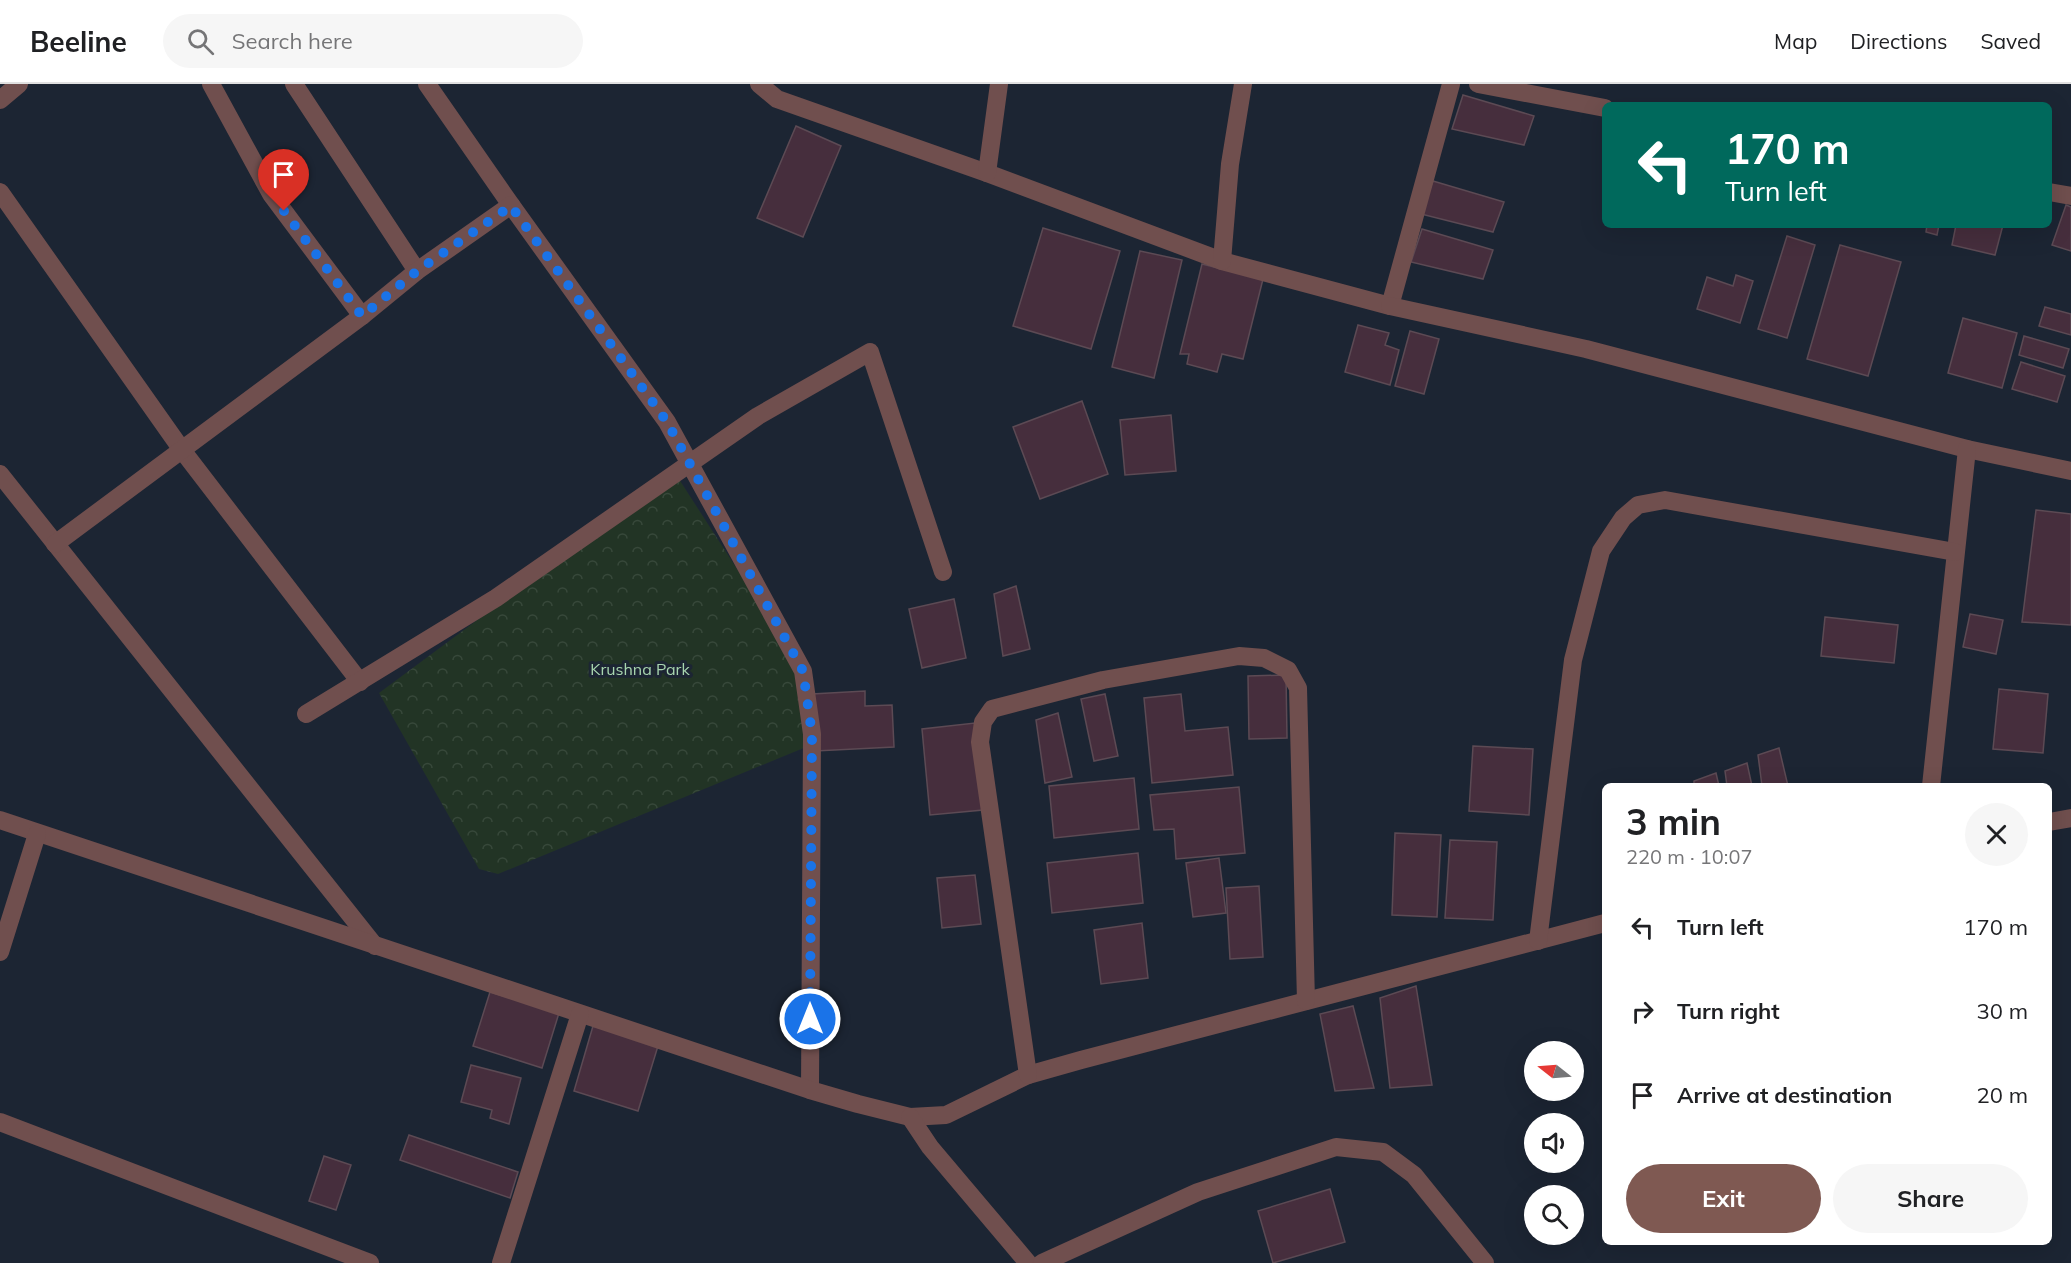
<!DOCTYPE html>
<html lang="en">
<head>
<meta charset="utf-8">
<style>
	:root { --surface:#fff; --page:#f6f6f6; --text:#202124; --muted:#757577; --line:#e0e0e0; --accent:#7f5952 }
	body { margin:0; font-family:Mulish,sans-serif; background:var(--page); color:var(--text); height:100vh; display:flex; flex-direction:column; font-size:22px; white-space:nowrap }
	* { box-sizing:border-box; margin:0 }
	p { font-size:20px; color:var(--muted) }
	.icon { flex:none; width:33px; height:33px; fill:none; stroke:currentColor; stroke-width:2; stroke-linecap:round; stroke-linejoin:round }
	.map { position:relative; flex:1; overflow:hidden }
	.sheet { position:absolute; left:1602px; top:699px; width:450px; height:462px; display:flex; flex-direction:column; background:var(--surface); border-radius:9px; box-shadow:0 6px 24px #0002 }
	.sheet>* { flex:none }
	.top-card { position:absolute; left:1602px; top:18px; width:450px; height:126px; border-radius:9px; box-shadow:0 6px 24px #0002; background:#00695c; color:#fff; overflow:hidden }
	.needle { width:39px; rotate:287deg }
	.fabs { position:absolute; left:1524px; top:957px; display:grid; gap:12px }
	.fabs a { display:grid; place-items:center; width:60px; height:60px; border-radius:50%; background:var(--surface); box-shadow:0 6px 24px #0002; font-size:30px }
	.pin { position:absolute; display:grid; place-items:center; width:51px; height:51px; color:#fff; margin:-62px -26px; border-radius:50% 50% 50% 0; rotate:-45deg; box-shadow:0 0 6px #0007 }
	.pin .icon { rotate:45deg }
	.me { position:absolute; width:66px; margin:-33px; rotate:0deg; stroke-linejoin:round; filter:drop-shadow(0 0 4px #0008) }
	.turn { display:flex; align-items:center; gap:21px; height:126px; padding:0 24px; font-size:27px }
	.turn .icon { width:78px; height:78px; stroke-width:2.5 }
	.turn b { display:block; font-size:42px; line-height:51px }
	.round { display:grid; place-items:center; flex:none; width:63px; height:63px; border-radius:32px; background:var(--page) }
	.summary { display:flex; align-items:center; justify-content:space-between; height:102px; padding:0 24px }
	h1 { font-size:36px; font-weight:700; line-height:45px }
	.button { display:flex; gap:12px; margin-top:auto; padding:12px 24px }
	.button a { flex:1; height:69px; border-radius:36px; background:var(--accent); color:#fff; font-size:24px; font-weight:700; line-height:69px; text-align:center }
	.button a+a { background:var(--page); color:var(--text) }
	ul { padding:0; list-style:none }
	li { display:flex; align-items:center; gap:18px; height:84px; padding:0 24px }
	li div { flex:1 }
	li b { display:block; font-size:22px }
	li em { font-style:normal }
	header { display:flex; align-items:center; gap:36px; box-sizing:border-box; height:84px; padding:0 30px; background:var(--surface); border-bottom:2px solid var(--line) }
	header strong { font-size:28px }
	nav { display:flex; gap:33px; margin-inline-start:auto; font-size:21px }
	.search { width:420px; height:54px; background:var(--page); display:flex; align-items:center; gap:15px; box-sizing:border-box; padding:0 21px; border-radius:33px; color:var(--muted); font-size:22px }
	.map>svg:first-child { display:block }
	.park { fill:url(#park-crowns) }
	.building { fill:#462e3d; stroke:#5c4a54; stroke-width:1.5 }
	.lines { fill:none; stroke-linecap:round; stroke-linejoin:round }
	.minor { stroke:#704f4e; stroke-width:18 }
	.route { stroke:#1a73e8; stroke-width:10; stroke-dasharray:0 18 }
	.labels { text-anchor:middle; stroke-width:6; stroke-linejoin:round; paint-order:stroke }
	.park-label { font-size:16px; fill:#a8d5af; stroke:#1c2533 }
</style>
</head>
<body>
<header>
<strong>Beeline</strong>
<div class="search"><svg class="icon" aria-label="search" viewBox="0 0 24 24"><circle cx="10" cy="10" r="6"/><path d="M15 15l6 6"/></svg>Search here</div>
<nav><a>Map</a><a>Directions</a><a>Saved</a></nav>
</header>
<div class="map">
<svg width="2071" height="1179" viewBox="0 0 2071 1179">
	<defs>
		<pattern id="park-crowns" width="20" height="18" patternUnits="userSpaceOnUse" patternTransform="scale(1.5)"><rect width="20" height="18" fill="#223425"/><path d="M2 6a3 3 0 1 1 6 0M12 15a3 3 0 1 1 6 0" fill="none" stroke="#37483a"/></pattern>
	</defs>
	<rect width="100%" height="100%" fill="#1c2533"/>
	<polygon class="park" points="675,389 803,587 811,661 498,790 479,785 379,609"/>
	<g class="building">
		<polygon points="1463,11 1534,32 1524,61 1452,45"/>
		<polygon points="796,42 841,62 803,153 757,134"/>
		<polygon points="1433,97 1504,118 1493,148 1421,130"/>
		<polygon points="2066,121 2071,123 2071,167 2052,161"/>
		<polygon points="1927,141 1939,141 1937,151 1926,148"/>
		<polygon points="1956,141 2003,141 1995,171 1952,161"/>
		<polygon points="1043,144 1120,167 1091,265 1013,242"/>
		<polygon points="1422,145 1493,166 1483,195 1411,178"/>
		<polygon points="1787,152 1815,161 1787,254 1758,245"/>
		<polygon points="1840,161 1901,178 1868,292 1807,275"/>
		<polygon points="1140,167 1182,176 1154,294 1112,283"/>
		<polygon points="1202,180 1263,195 1243,275 1222,270 1217,288 1187,280 1189,270 1180,270"/>
		<polygon points="1736,191 1753,197 1740,239 1697,225 1707,193 1733,202"/>
		<polygon points="2045,223 2071,230 2071,251 2039,242"/>
		<polygon points="1963,234 2017,249 2002,304 1948,289"/>
		<polygon points="1358,241 1389,249 1385,261 1399,266 1390,301 1345,288"/>
		<polygon points="1410,247 1439,255 1424,310 1395,302"/>
		<polygon points="2024,252 2069,265 2063,284 2019,271"/>
		<polygon points="2021,278 2065,292 2057,318 2012,305"/>
		<polygon points="1082,317 1108,390 1040,415 1013,343"/>
		<polygon points="1171,331 1176,387 1125,391 1120,336"/>
		<polygon points="2036,426 2071,430 2071,541 2022,538"/>
		<polygon points="1016,502 1030,565 1003,572 994,510"/>
		<polygon points="954,515 966,574 922,584 909,525"/>
		<polygon points="1970,530 2003,536 1996,570 1963,563"/>
		<polygon points="1825,533 1898,541 1894,579 1821,572"/>
		<polygon points="1286,591 1287,654 1249,655 1248,592"/>
		<polygon points="1999,605 2048,610 2043,669 1993,665"/>
		<polygon points="865,607 865,622 892,621 894,663 815,667 812,610"/>
		<polygon points="1105,610 1118,672 1094,677 1081,615"/>
		<polygon points="1181,610 1185,647 1228,643 1233,691 1152,699 1144,614"/>
		<polygon points="1058,629 1072,693 1045,699 1036,636"/>
		<polygon points="975,639 983,726 930,731 922,645"/>
		<polygon points="1473,662 1533,665 1529,731 1469,727"/>
		<polygon points="1779,664 1788,702 1762,702 1758,671"/>
		<polygon points="1747,679 1752,702 1727,702 1725,687"/>
		<polygon points="1716,689 1719,702 1694,702 1694,697"/>
		<polygon points="1134,694 1139,745 1054,754 1049,702"/>
		<polygon points="1239,703 1245,769 1176,775 1174,745 1154,746 1150,711"/>
		<polygon points="1395,749 1441,751 1437,833 1392,831"/>
		<polygon points="1450,756 1497,758 1493,836 1445,834"/>
		<polygon points="1138,769 1143,819 1052,829 1047,779"/>
		<polygon points="1219,774 1226,829 1193,833 1186,779"/>
		<polygon points="975,791 981,840 942,844 937,794"/>
		<polygon points="1259,802 1263,873 1230,875 1226,804"/>
		<polygon points="1142,839 1148,894 1101,900 1094,846"/>
		<polygon points="1416,902 1432,1001 1390,1004 1380,914"/>
		<polygon points="490,908 559,929 542,984 473,962"/>
		<polygon points="1353,922 1374,1004 1335,1007 1320,930"/>
		<polygon points="593,942 658,962 638,1027 574,1007"/>
		<polygon points="471,981 521,994 509,1040 490,1034 492,1026 461,1018"/>
		<polygon points="409,1051 518,1088 510,1114 400,1076"/>
		<polygon points="324,1072 351,1081 336,1126 309,1117"/>
		<polygon points="1330,1105 1345,1158 1273,1179 1258,1127"/>
	</g>
	<g class="lines">
		<g class="minor">
			<polyline points="211,0 271,110 362,232"/>
			<polyline points="294,0 417,187"/>
			<polyline points="427,0 511,121 667,338 803,587 812,650 810,1006"/>
			<polyline points="759,0 777,15 987,89 1222,177 1390,222 1451,0"/>
			<polyline points="1478,0 1605,24"/>
			<polyline points="0,16 19,0"/>
			<polyline points="987,89 999,0"/>
			<polyline points="0,108 182,366 360,598"/>
			<polyline points="2049,108 2071,112"/>
			<polyline points="1222,177 1230,80 1243,0"/>
			<polyline points="1390,222 1586,265 1967,365 2071,387"/>
			<polyline points="0,390 375,862"/>
			<polyline points="55,460 362,232 417,187 511,121"/>
			<polyline points="306,630 496,514 758,332 870,268 943,488"/>
			<polyline points="1931,702 1967,365"/>
			<polyline points="0,736 810,1006 858,1020 910,1033 946,1031 1028,991 1081,976 1605,839"/>
			<polyline points="2049,738 2071,734"/>
			<polyline points="1538,857 1573,576 1601,467 1623,434 1638,421 1665,416 1955,468"/>
			<polyline points="0,868 37,750"/>
			<polyline points="1028,991 980,658 983,638 992,625 1103,596 1239,572 1264,574 1288,586 1298,604 1306,917"/>
			<polyline points="910,1033 930,1063 1028,1179"/>
			<polyline points="0,1038 370,1179"/>
			<polyline points="501,1179 580,930"/>
			<polyline points="1042,1179 1198,1108 1336,1063 1383,1068 1414,1091 1485,1179"/>
		</g>
	</g>
	<g class="lines">
		<polyline class="route" points="284,127 362,232 417,187 511,122 667,338 803,587 812,650 810,935"/>
	</g>
	<g class="labels">
		<g class="park-label">
			<text x="640" y="591">Krushna Park</text>
		</g>
	</g>
</svg>
<div class="fabs">
<a><svg class="needle" viewBox="-14 -14 28 28"><path d="M0-13l5 13h-10z" fill="#e53935"/><path d="M0 13l5-13h-10z" fill="#757577"/></svg></a>
<a><svg class="icon" aria-label="sound" viewBox="0 0 24 24"><path d="M4 9h4l5-4v14l-5-4H4zM17 9q2 3 0 6"/></svg></a>
<a><svg class="icon" aria-label="search" viewBox="0 0 24 24"><circle cx="10" cy="10" r="6"/><path d="M15 15l6 6"/></svg></a>
</div>
<div class="pin" style="left:284px;top:127px;background:#d93025"><svg class="icon" aria-label="arrive" viewBox="0 0 24 24"><path d="M6 21V4h12l-3 4 3 4H6"/></svg></div>
<svg class="me" style="left:810px;top:935px" viewBox="-20 -20 40 40"><circle r="17" fill="#1a73e8" stroke="#fff" stroke-width="3"/><path d="M0-11L8 9 0 5-8 9z" fill="#fff"/></svg>
<div class="top-card">
<div class="turn"><svg class="icon" aria-label="left" viewBox="0 0 24 24"><path d="M17 20v-9H6M10 6l-5 5 5 5"/></svg><div><b>170 m</b>Turn left</div></div>
</div>
<section class="sheet">
<div class="summary"><div><h1>3 min</h1><p>220 m · 10:07</p></div><a class="round"><svg class="icon" aria-label="close" viewBox="0 0 24 24"><path d="M6 6l12 12M18 6L6 18"/></svg></a></div>
<ul>
<li><svg class="icon" aria-label="left" viewBox="0 0 24 24"><path d="M17 20v-9H6M10 6l-5 5 5 5"/></svg><div><b>Turn left</b></div><em>170 m</em></li>
<li><svg class="icon" aria-label="right" viewBox="0 0 24 24"><path d="M7 20v-9h11M14 6l5 5-5 5"/></svg><div><b>Turn right</b></div><em>30 m</em></li>
<li><svg class="icon" aria-label="arrive" viewBox="0 0 24 24"><path d="M6 21V4h12l-3 4 3 4H6"/></svg><div><b>Arrive at destination</b></div><em>20 m</em></li>
</ul>
<div class="button"><a>Exit</a><a>Share</a></div>
</section>
</div>
</body>
</html>
